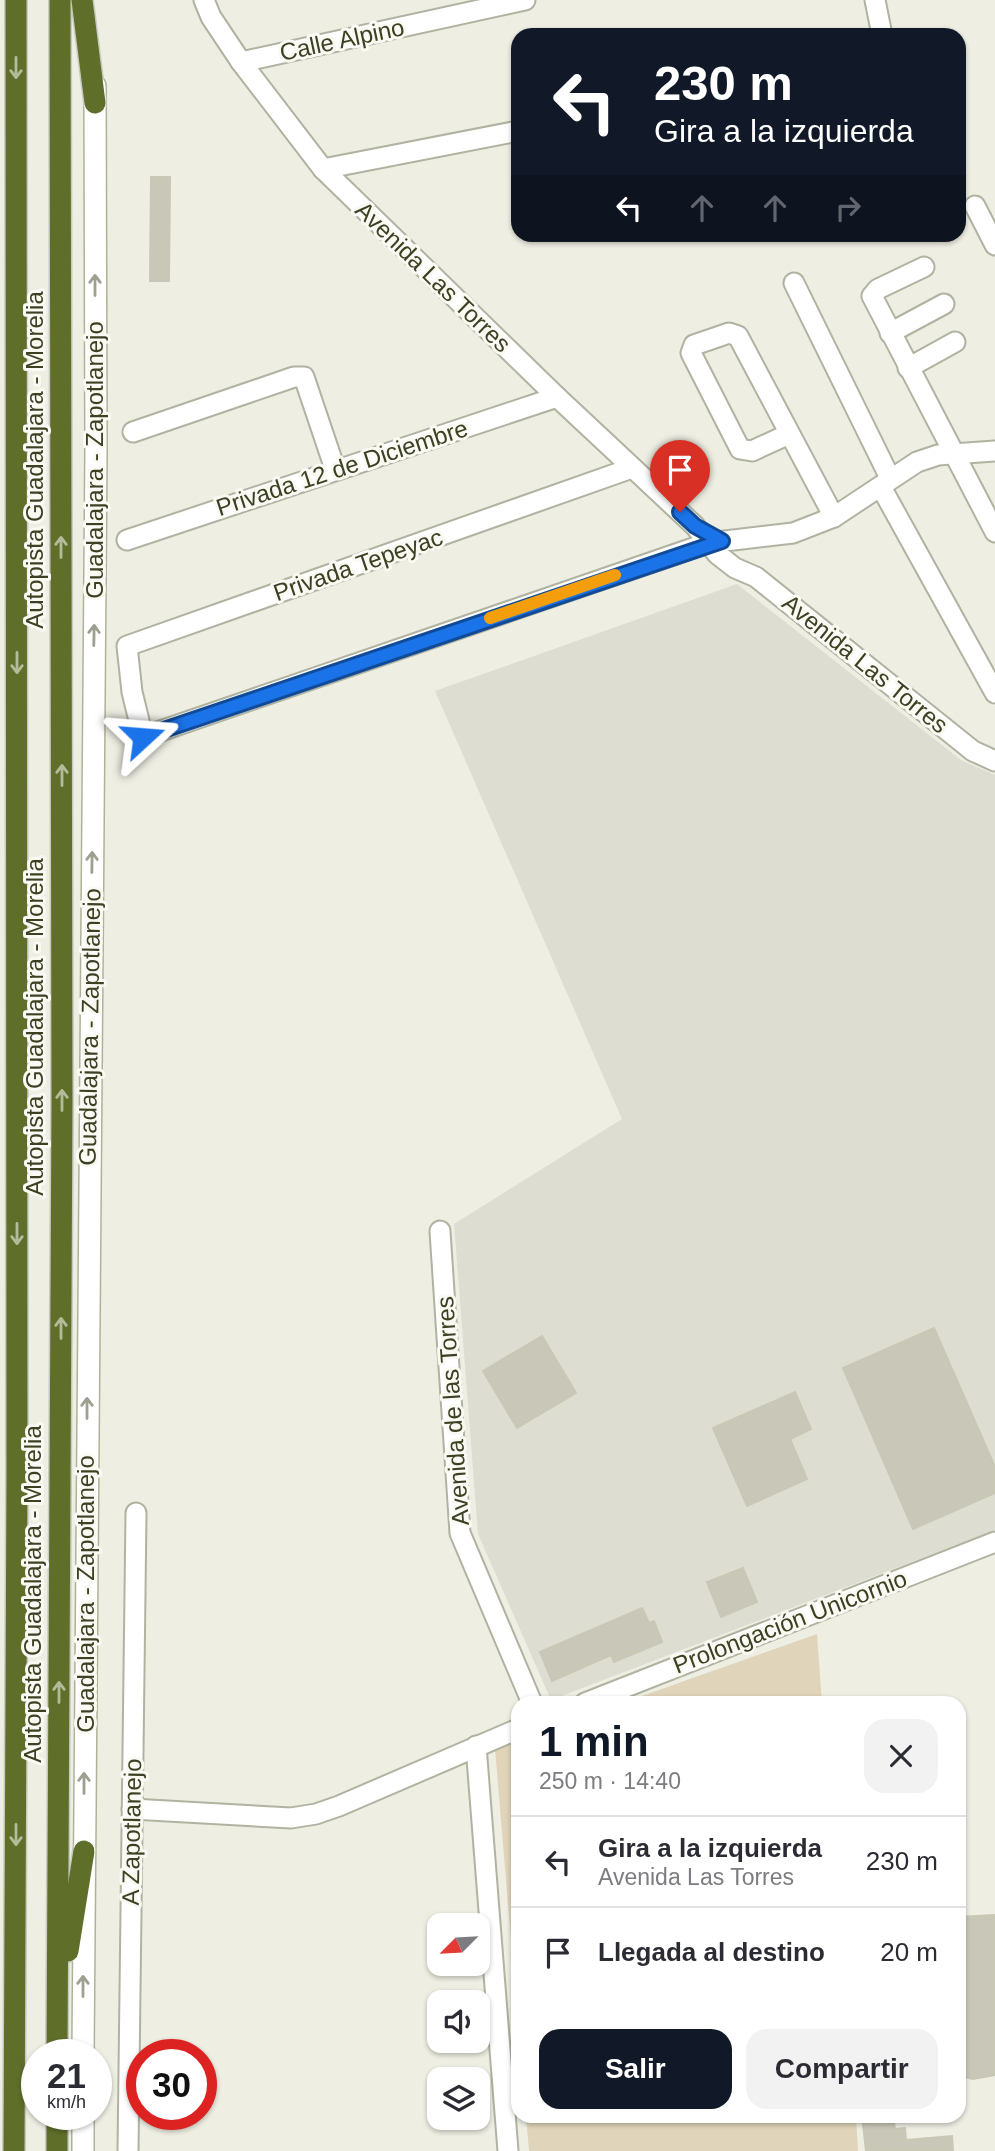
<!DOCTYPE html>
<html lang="es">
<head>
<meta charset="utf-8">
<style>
	:root { --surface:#fff; --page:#f2f2f3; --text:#2b2b33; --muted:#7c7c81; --line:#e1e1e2; --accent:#111827 }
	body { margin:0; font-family:Helvetica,sans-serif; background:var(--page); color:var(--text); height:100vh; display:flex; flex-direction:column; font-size:26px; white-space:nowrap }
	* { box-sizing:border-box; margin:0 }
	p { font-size:23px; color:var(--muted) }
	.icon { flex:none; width:38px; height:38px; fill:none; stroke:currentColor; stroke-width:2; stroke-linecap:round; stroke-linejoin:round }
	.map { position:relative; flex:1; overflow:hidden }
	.panel { position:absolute; left:511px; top:1696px; width:455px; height:427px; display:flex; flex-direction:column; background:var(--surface); border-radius:21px; box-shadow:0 2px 5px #0004 }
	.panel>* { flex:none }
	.guide { position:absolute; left:511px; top:28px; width:455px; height:214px; border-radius:21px; box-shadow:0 2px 5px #0004; background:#111827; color:#fff; overflow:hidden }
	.needle { width:46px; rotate:246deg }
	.controls { position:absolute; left:427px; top:1913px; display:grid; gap:14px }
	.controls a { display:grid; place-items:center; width:63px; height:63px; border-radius:14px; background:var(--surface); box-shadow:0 2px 5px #0004; font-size:35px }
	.speed { position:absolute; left:21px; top:2039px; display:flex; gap:14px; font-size:35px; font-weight:700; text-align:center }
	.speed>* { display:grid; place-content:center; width:91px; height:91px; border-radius:50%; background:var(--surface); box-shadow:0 2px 5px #0004; line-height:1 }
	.speed small { font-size:18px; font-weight:400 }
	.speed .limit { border:10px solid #d22; background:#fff; color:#111 }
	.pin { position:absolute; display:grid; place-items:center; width:60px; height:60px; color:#fff; margin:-72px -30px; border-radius:50% 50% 50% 0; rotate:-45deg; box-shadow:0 0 7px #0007 }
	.pin .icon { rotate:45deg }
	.me { position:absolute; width:77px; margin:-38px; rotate:71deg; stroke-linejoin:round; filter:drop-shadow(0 0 5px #0008) }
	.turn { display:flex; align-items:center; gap:24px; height:147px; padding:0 28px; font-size:32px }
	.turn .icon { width:91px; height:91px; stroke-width:2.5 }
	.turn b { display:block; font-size:49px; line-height:60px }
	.lanes { display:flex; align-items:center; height:66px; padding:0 28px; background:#0003; justify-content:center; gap:35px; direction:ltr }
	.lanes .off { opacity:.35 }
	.round { display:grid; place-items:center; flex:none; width:74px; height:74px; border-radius:21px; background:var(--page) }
	.headline { display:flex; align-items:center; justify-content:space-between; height:119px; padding:0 28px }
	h1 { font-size:42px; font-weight:800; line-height:52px; color:var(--accent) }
	.cta { display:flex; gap:14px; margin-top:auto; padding:14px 28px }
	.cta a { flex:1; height:80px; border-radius:21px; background:var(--accent); color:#fff; font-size:28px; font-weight:800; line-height:80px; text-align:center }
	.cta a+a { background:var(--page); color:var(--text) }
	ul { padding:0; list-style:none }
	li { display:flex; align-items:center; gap:21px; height:91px; padding:0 28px; border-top:2px solid var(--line) }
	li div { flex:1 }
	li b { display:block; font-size:26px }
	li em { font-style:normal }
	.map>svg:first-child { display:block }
	.built { fill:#deddd1 }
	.green { fill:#e0d5ba }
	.building { fill:#c9c8b8; stroke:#c8c8b5; stroke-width:2 }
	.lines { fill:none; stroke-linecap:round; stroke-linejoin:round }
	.street-casing { stroke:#b1b3a1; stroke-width:23 }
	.secondary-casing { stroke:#b0b297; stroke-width:24 }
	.highway-casing { stroke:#c8cac1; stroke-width:24 }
	.street { stroke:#fff; stroke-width:19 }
	.secondary { stroke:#fff; stroke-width:21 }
	.highway { stroke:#5f6f2a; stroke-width:21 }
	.oneway { stroke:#b4bb99 }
	.oneway2 { stroke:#9da090 }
	.route-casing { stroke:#114b97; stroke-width:18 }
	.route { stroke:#1a73e8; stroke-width:12 }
	.slow { stroke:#f59e0b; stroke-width:12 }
	.labels { text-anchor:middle; stroke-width:6; stroke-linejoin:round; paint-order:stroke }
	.street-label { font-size:24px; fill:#3b4121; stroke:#faf9f4 }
</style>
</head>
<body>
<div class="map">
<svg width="995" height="2151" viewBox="0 0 995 2151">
	<rect width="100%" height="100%" fill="#eeeee3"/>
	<polygon class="built" points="737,584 961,760 995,775 995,1530 551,1700 478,1534 454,1224 622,1119 435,691"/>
	<g class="green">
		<polygon points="817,1634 822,1703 622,1703"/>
		<polygon points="518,1739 518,2025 495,1748"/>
		<polygon points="526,2116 856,2116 858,2151 529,2151"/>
	</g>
	<g class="building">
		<polygon points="151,177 170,177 169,281 150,281"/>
		<polygon points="934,1328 995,1467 995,1493 913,1529 843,1368"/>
		<polygon points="542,1336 576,1393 517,1428 483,1371"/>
		<polygon points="795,1392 811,1429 790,1439 807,1479 747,1506 713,1428"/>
		<polygon points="743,1568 757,1602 721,1617 707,1582"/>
		<polygon points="642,1608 649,1623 654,1621 662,1642 614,1662 611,1655 552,1681 540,1652"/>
		<polygon points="995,1915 995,2075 973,2079 959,2076 959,1917"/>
		<polygon points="862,2116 893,2116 895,2129 905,2128 906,2140 952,2136 953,2151 866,2151"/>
	</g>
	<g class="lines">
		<defs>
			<g id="street">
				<polyline points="204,0 211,17 241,62 323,169 557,397 695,526 717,554 735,568 756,577 973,751 995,761"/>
				<polyline points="875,0 882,35"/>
				<polyline points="241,62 525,0"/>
				<polyline points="323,169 518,131"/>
				<polyline points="975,206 995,245"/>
				<polyline points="924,267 878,289 872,296 995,532"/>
				<polyline points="794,283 890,478"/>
				<polyline points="890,333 944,304"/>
				<polyline points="908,368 955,342"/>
				<polyline points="133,432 294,377 304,377 335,469"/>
				<polyline points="789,434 752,451 740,449 691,353 694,345 729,333 738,336 834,517"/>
				<polyline points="632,468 127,646 132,692 143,737 708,543 793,533 834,517 917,462 938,455 995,451"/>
				<polyline points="881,487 995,693"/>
				<polyline points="127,540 557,397"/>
				<polyline points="440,1231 460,1533 532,1703"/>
				<polyline points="585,1703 995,1542"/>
				<polyline points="476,1746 508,2151"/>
				<polyline points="132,1809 291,1818 316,1814 339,1806 518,1729"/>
				<polyline points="128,2151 136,1513"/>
			</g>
			<g id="secondary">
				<polyline points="83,2054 96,450 95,86"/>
				<polyline points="83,2151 83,2114"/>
			</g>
			<g id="highway">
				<polyline points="82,0 95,103"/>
				<polyline points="68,1951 84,1851"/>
				<polyline points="57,2054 62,1103 60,0"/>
				<polyline points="14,2151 17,1473 16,0"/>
				<polyline points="57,2151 57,2114"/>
			</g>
		</defs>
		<use href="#street" class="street-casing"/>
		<use href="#secondary" class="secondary-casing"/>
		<use href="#highway" class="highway-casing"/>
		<use href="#street" class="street"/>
		<use href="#secondary" class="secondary"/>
		<use href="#highway" class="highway"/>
	</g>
	<defs><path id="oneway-shaft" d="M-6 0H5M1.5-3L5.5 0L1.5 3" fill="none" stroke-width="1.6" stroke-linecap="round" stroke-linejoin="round" transform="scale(1.75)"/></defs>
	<g class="oneway">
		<use href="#oneway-shaft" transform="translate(16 68) rotate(90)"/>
		<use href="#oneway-shaft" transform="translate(61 547) rotate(-90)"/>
		<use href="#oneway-shaft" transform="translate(17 663) rotate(90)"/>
		<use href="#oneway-shaft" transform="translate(62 775) rotate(-90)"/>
		<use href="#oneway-shaft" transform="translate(62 1100) rotate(-90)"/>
		<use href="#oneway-shaft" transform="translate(17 1234) rotate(90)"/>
		<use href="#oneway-shaft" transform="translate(61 1328) rotate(-90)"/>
		<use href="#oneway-shaft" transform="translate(59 1692) rotate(-90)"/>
		<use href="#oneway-shaft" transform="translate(16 1835) rotate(90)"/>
	</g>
	<g class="oneway2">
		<use href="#oneway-shaft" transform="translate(95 285) rotate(-90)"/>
		<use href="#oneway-shaft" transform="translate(94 635) rotate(-89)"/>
		<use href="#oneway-shaft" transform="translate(92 862) rotate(-89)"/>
		<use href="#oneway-shaft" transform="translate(87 1408) rotate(-90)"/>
		<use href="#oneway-shaft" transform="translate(84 1783) rotate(-90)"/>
		<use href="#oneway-shaft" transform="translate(83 1986) rotate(-90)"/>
	</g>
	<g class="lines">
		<defs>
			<polyline id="route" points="143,737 722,541 695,526 680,512"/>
		</defs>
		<use href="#route" class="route-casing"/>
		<use href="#route" class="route"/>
		<polyline class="slow" points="490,618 615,575"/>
	</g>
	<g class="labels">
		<g class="street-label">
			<text transform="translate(342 40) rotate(-12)" y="8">Calle Alpino</text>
			<text transform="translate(433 277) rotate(44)" y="8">Avenida Las Torres</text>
			<text transform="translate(35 460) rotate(-90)" y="8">Autopista Guadalajara - Morelia</text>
			<text transform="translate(95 460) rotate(-90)" y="8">Guadalajara - Zapotlanejo</text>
			<text transform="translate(342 468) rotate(-18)" y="8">Privada 12 de Diciembre</text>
			<text transform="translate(358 565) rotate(-19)" y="8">Privada Tepeyac</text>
			<text transform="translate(865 664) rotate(39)" y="8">Avenida Las Torres</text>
			<text transform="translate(35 1027) rotate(-90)" y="8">Autopista Guadalajara - Morelia</text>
			<text transform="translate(90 1027) rotate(-89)" y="8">Guadalajara - Zapotlanejo</text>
			<text transform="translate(453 1411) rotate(-94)" y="8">Avenida de las Torres</text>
			<text transform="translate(33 1594) rotate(-90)" y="8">Autopista Guadalajara - Morelia</text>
			<text transform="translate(86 1594) rotate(-90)" y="8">Guadalajara - Zapotlanejo</text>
			<text transform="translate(790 1622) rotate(-21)" y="8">Prolongación Unicornio</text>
			<text transform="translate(132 1832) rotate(-89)" y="8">A Zapotlanejo</text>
		</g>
	</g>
</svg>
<div class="controls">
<a><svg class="needle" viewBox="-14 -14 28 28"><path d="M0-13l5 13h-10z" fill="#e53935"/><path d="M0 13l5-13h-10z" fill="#7c7c81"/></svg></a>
<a><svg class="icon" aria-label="sound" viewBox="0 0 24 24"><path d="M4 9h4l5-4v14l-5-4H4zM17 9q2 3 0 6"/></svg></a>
<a><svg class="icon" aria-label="layers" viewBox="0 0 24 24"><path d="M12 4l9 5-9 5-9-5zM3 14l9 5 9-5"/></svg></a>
</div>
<div class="speed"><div>21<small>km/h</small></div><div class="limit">30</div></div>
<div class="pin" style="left:680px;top:512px;background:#d93025"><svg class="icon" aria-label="arrive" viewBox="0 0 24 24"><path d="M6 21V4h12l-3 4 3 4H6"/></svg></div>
<svg class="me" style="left:143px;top:737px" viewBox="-20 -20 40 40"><path d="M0-17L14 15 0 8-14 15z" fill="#1a73e8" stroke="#fff" stroke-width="4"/></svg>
<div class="guide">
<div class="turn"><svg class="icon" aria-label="left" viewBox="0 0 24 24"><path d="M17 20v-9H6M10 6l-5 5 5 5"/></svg><div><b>230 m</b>Gira a la izquierda</div></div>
<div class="lanes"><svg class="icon" aria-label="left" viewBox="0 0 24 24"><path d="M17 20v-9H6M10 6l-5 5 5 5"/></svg><svg class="icon off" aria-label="ahead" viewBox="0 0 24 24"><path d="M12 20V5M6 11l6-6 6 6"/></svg><svg class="icon off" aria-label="ahead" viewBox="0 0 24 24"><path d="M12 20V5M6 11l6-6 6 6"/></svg><svg class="icon off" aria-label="right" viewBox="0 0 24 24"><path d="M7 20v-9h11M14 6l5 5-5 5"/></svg></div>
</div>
<section class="panel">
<div class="headline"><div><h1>1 min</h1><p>250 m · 14:40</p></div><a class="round"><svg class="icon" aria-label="close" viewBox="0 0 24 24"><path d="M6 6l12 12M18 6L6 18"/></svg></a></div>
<ul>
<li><svg class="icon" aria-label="left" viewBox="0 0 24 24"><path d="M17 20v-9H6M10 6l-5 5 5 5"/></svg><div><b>Gira a la izquierda</b><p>Avenida Las Torres</p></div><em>230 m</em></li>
<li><svg class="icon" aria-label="arrive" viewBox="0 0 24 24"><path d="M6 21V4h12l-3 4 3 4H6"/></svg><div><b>Llegada al destino</b></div><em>20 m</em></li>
</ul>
<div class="cta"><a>Salir</a><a>Compartir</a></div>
</section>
</div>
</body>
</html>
